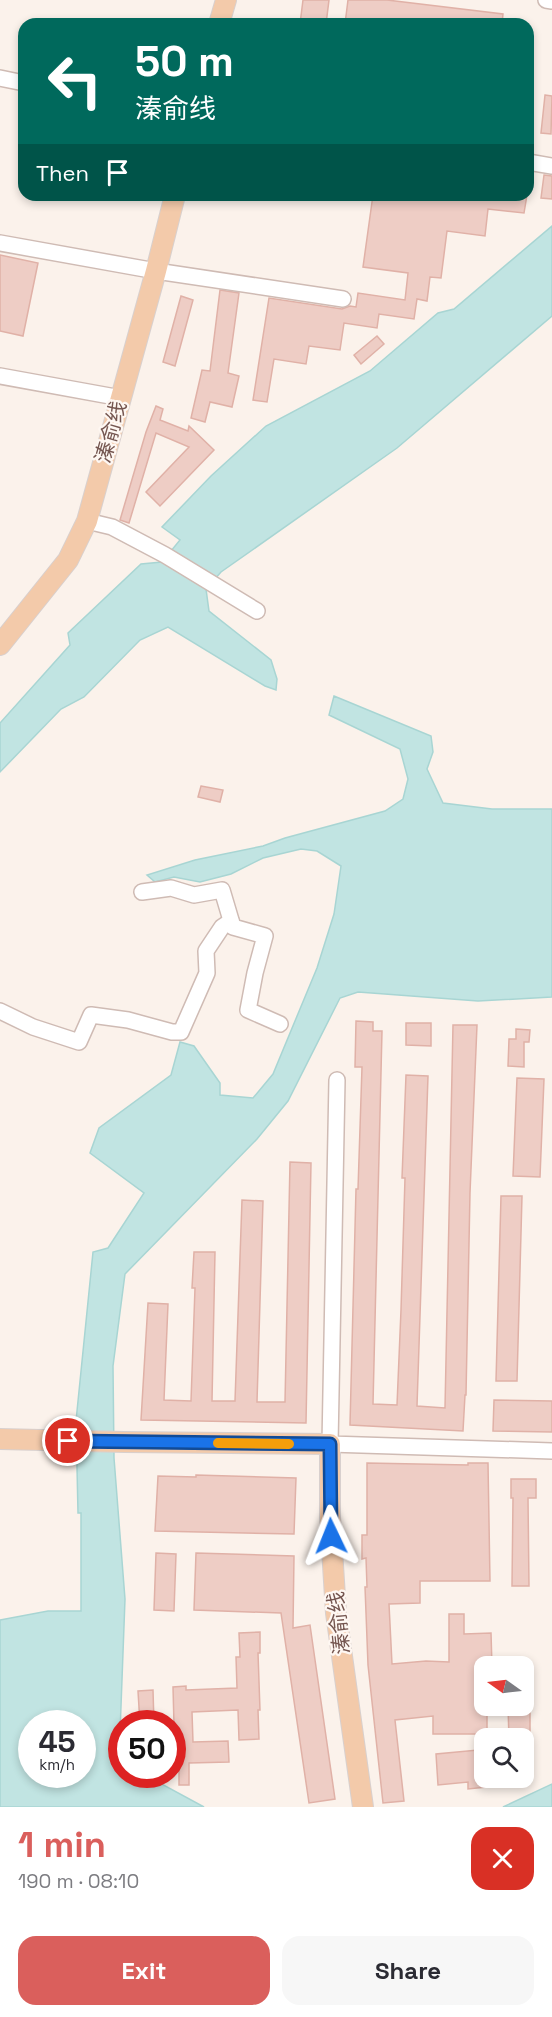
<!DOCTYPE html>
<html lang="en">
<head>
<meta charset="utf-8">
<style>
	:root { --surface:#fff; --page:#f7f7f7; --text:#2b2b33; --muted:#7c7c81; --accent:#da5f5c }
	body { margin:0; font-family:"Space Grotesk","Noto Sans SC",sans-serif; background:var(--page); color:var(--text); height:100vh; display:flex; flex-direction:column; font-size:22px; white-space:nowrap }
	* { box-sizing:border-box; margin:0 }
	p { font-size:20px; color:var(--muted) }
	.icon { flex:none; width:33px; height:33px; fill:none; stroke:currentColor; stroke-width:2; stroke-linecap:round; stroke-linejoin:round }
	.map { position:relative; height:1807px; overflow:hidden }
	.sheet { display:flex; flex-direction:column; background:var(--surface); flex:1 }
	.sheet>* { flex:none }
	.top-card { position:absolute; left:18px; top:18px; width:516px; height:183px; border-radius:18px; box-shadow:0 3px 9px #0003; background:#00695c; color:#fff; overflow:hidden }
	.needle { width:39px; rotate:284deg }
	.tools { position:absolute; left:474px; top:1656px; display:grid; gap:12px }
	.tools a { display:grid; place-items:center; width:60px; height:60px; border-radius:12px; background:var(--surface); box-shadow:0 3px 9px #0003; font-size:30px }
	.speed { position:absolute; left:18px; top:1710px; display:flex; gap:12px; font-size:30px; font-weight:700; text-align:center }
	.speed>* { display:grid; place-content:center; width:78px; height:78px; border-radius:50%; background:var(--surface); box-shadow:0 3px 9px #0003; line-height:1 }
	.speed small { font-size:15px; font-weight:400 }
	.speed .limit { border:9px solid #d22; background:#fff; color:#111 }
	.pin { position:absolute; display:grid; place-items:center; width:51px; height:51px; color:#fff; margin:-26px; border:3px solid #fff; border-radius:50%; box-shadow:0 2px 6px #0007 }
	.me { position:absolute; width:66px; margin:-33px; rotate:358deg; stroke-linejoin:round; filter:drop-shadow(0 0 4px #0008) }
	.turn { display:flex; align-items:center; gap:21px; height:126px; padding:0 18px; font-size:27px }
	.turn .icon { width:78px; height:78px; stroke-width:2.5 }
	.turn b { display:block; font-size:42px; line-height:51px }
	.then { display:flex; align-items:center; height:57px; padding:0 18px; background:#0003; gap:12px; font-size:22px }
	.round { display:grid; place-items:center; flex:none; width:63px; height:63px; border-radius:18px; background:var(--page) }
	.overview { display:flex; align-items:center; justify-content:space-between; height:102px; padding:0 18px }
	h1 { font-size:36px; font-weight:700; line-height:45px; color:var(--accent) }
	.button { display:flex; gap:12px; margin-top:auto; padding:12px 18px }
	.button a { flex:1; height:69px; border-radius:18px; background:var(--accent); color:#fff; font-size:24px; font-weight:700; line-height:69px; text-align:center }
	.button a+a { background:var(--page); color:var(--text) }
	.map>svg:first-child { display:block }
	.water { fill:#c1e4e2; stroke:#a8d5d3; stroke-width:1.5; fill-rule:evenodd }
	.building { fill:#eecdc5; stroke:#e0b1a7; stroke-width:1.5 }
	.lines { fill:none; stroke-linecap:round; stroke-linejoin:round }
	.minor-casing { stroke:#cfbbb4; stroke-width:18 }
	.major-casing { stroke:#d8d0ce; stroke-width:22 }
	.minor { stroke:#fff; stroke-width:15 }
	.major { stroke:#f3caaa; stroke-width:20 }
	.route-casing { stroke:#114b97; stroke-width:15 }
	.route { stroke:#1a73e8; stroke-width:10 }
	.slow { stroke:#f59e0b; stroke-width:10 }
	.labels { text-anchor:middle; stroke-width:4.5; stroke-linejoin:round; paint-order:stroke }
	.street-label { font-size:21px; fill:#755650; stroke:#fef7f2 }
</style>
</head>
<body>
<div class="map">
<svg width="552" height="1807" viewBox="0 0 552 1807">
	<rect width="100%" height="100%" fill="#fbf2eb"/>
	<g class="water">
		<polygon points="552,226 552,316 397,448 221,572 206,589 209,611 271,660 277,679 276,690 265,686 168,627 140,640 84,697 61,709 0,772 0,723 70,645 68,633 141,564 162,562 180,540 162,527 211,476 266,426 370,371 438,313 454,309"/>
		<path d="M334 696 431 736 433 752 427 769 443 803 492 809H552V997L478 1001 358 992 340 998 288 1101 257 1139 125 1274 113 1366 114 1458 125 1599 119 1760 121 1762 122 1774 145 1775 204 1807H0V1620L48 1611H81V1513H78L76 1421 93 1252 108 1248 144 1193 90 1153 99 1128 171 1075 180 1042 194 1046 220 1083V1095L253 1098 273 1074 317 968 334 914 341 866 317 851 301 849 263 858 231 874 200 882 174 877 155 882 147 875 195 860 263 846 285 838 385 811 403 799 408 779 400 749 329 715ZM32 1724H82V1774H32Z"/>
		<polygon points="552,1784 552,1807 503,1807"/>
	</g>
	<g class="building">
		<polygon points="303,0 329,0 326,24 300,24"/>
		<polygon points="348,0 387,0 503,14 502,24 345,24"/>
		<polygon points="545,95 552,96 551,134 541,133"/>
		<polygon points="544,175 552,176 552,199 541,198"/>
		<polygon points="373,195 527,195 524,213 488,209 485,236 447,231 441,278 430,277 427,301 417,299 414,319 379,314 377,328 344,323 340,350 309,346 306,364 274,359 267,402 253,400 269,298 342,309 350,306 356,307 358,293 405,300 408,273 363,267"/>
		<polygon points="0,255 38,263 23,336 0,331"/>
		<polygon points="220,290 239,293 228,373 239,376 232,407 210,402 205,422 191,418 202,370 210,371"/>
		<polygon points="181,296 193,300 175,366 163,362"/>
		<polygon points="377,336 384,344 361,364 354,355"/>
		<polygon points="156,406 163,409 160,420 188,431 189,426 214,450 160,506 146,492 189,447 156,433 129,523 120,520 146,432"/>
		<polygon points="201,786 223,790 220,802 198,797"/>
		<polygon points="356,1021 373,1022 373,1031 382,1031 373,1404 397,1405 401,1310 405,1178 402,1178 406,1075 428,1076 417,1406 445,1408 453,1025 477,1025 470,1193 466,1395 465,1395 463,1431 350,1425 356,1189 358,1189 362,1067 355,1067"/>
		<polygon points="406,1023 431,1023 431,1046 406,1045"/>
		<polygon points="516,1029 530,1030 529,1042 524,1042 524,1067 508,1066 509,1039 516,1039"/>
		<polygon points="517,1078 544,1079 540,1177 513,1176"/>
		<polygon points="290,1162 311,1163 306,1423 141,1420 148,1303 168,1304 164,1400 191,1401 195,1288 192,1288 194,1252 215,1252 212,1401 235,1401 242,1200 263,1201 257,1402 285,1402"/>
		<polygon points="501,1196 522,1196 517,1381 496,1381"/>
		<polygon points="494,1400 552,1401 552,1432 493,1431"/>
		<polygon points="367,1463 468,1465 468,1463 488,1463 490,1581 420,1581 420,1603 389,1604 392,1664 426,1661 449,1662 449,1614 464,1614 464,1634 491,1633 492,1666 484,1666 484,1709 487,1709 487,1734 433,1734 433,1716 395,1720 404,1801 383,1803 368,1665 365,1587 367,1587 366,1558 362,1559 362,1535 367,1535"/>
		<polygon points="196,1475 296,1478 294,1534 155,1531 158,1476 196,1477"/>
		<polygon points="511,1479 536,1479 536,1498 528,1498 529,1586 512,1586 513,1498 511,1498"/>
		<polygon points="156,1553 176,1554 174,1611 154,1610"/>
		<polygon points="196,1553 294,1556 293,1628 310,1625 335,1799 309,1803 281,1613 194,1610"/>
		<polygon points="260,1632 260,1653 258,1653 260,1710 258,1710 259,1739 239,1740 238,1710 192,1712 193,1742 228,1741 229,1762 189,1763 189,1785 179,1785 179,1763 175,1763 173,1687 186,1686 186,1690 237,1688 236,1657 240,1657 239,1633"/>
		<polygon points="153,1690 154,1724 140,1724 138,1691"/>
		<polygon points="508,1707 530,1707 530,1738 509,1738"/>
		<polygon points="478,1750 481,1778 506,1778 506,1785 468,1789 468,1782 438,1785 436,1754"/>
	</g>
	<g class="lines">
		<defs>
			<g id="minor">
				<polyline points="546,0 552,1"/>
				<polyline points="0,78 24,83"/>
				<polyline points="528,162 552,166"/>
				<polyline points="0,243 156,271 343,299"/>
				<polyline points="0,376 121,398"/>
				<polyline points="87,521 112,527 165,555 257,611"/>
				<polyline points="142,892 171,888 194,895 222,890 233,927 265,936 255,973 248,1010 280,1024"/>
				<polyline points="0,1011 33,1027 79,1042 91,1015 128,1020 172,1032 181,1032 207,973 206,951 222,927 231,921"/>
				<polyline points="337,1080 330,1444 552,1451"/>
			</g>
			<g id="major">
				<polyline points="219,24 226,0"/>
				<polyline points="0,645 68,560 87,521 156,271 175,195"/>
				<polyline points="0,1439 124,1442 330,1444 330,1517 336,1613 363,1807"/>
			</g>
		</defs>
		<use href="#minor" class="minor-casing"/>
		<use href="#major" class="major-casing"/>
		<use href="#minor" class="minor"/>
		<use href="#major" class="major"/>
	</g>
	<g class="lines">
		<defs>
			<polyline id="route" points="68,1441 330,1444 331,1536"/>
		</defs>
		<use href="#route" class="route-casing"/>
		<use href="#route" class="route"/>
		<polyline class="slow" points="218,1443 289,1444"/>
	</g>
	<g class="labels">
		<g class="street-label">
			<text transform="translate(111 432) rotate(-74)" y="7">溱俞线</text>
			<text transform="translate(339 1623) rotate(-96)" y="7">溱俞线</text>
		</g>
	</g>
</svg>
<div class="tools">
<a><svg class="needle" viewBox="-14 -14 28 28"><path d="M0-13l5 13h-10z" fill="#e53935"/><path d="M0 13l5-13h-10z" fill="#7c7c81"/></svg></a>
<a><svg class="icon" aria-label="search" viewBox="0 0 24 24"><circle cx="10" cy="10" r="6"/><path d="M15 15l6 6"/></svg></a>
</div>
<div class="speed"><div>45<small>km/h</small></div><div class="limit">50</div></div>
<div class="pin" style="left:68px;top:1441px;background:#d93025"><svg class="icon" aria-label="arrive" viewBox="0 0 24 24"><path d="M6 21V4h12l-3 4 3 4H6"/></svg></div>
<svg class="me" style="left:331px;top:1536px" viewBox="-20 -20 40 40"><path d="M0-17L14 15 0 8-14 15z" fill="#1a73e8" stroke="#fff" stroke-width="4"/></svg>
<div class="top-card">
<div class="turn"><svg class="icon" aria-label="left" viewBox="0 0 24 24"><path d="M17 20v-9H6M10 6l-5 5 5 5"/></svg><div><b>50 m</b>溱俞线</div></div>
<div class="then">Then<svg class="icon" aria-label="arrive" viewBox="0 0 24 24"><path d="M6 21V4h12l-3 4 3 4H6"/></svg></div>
</div>
</div>
<section class="sheet">
<div class="overview"><div><h1>1 min</h1><p>190 m · 08:10</p></div><a class="round" style="background:#d93025;color:#fff"><svg class="icon" aria-label="close" viewBox="0 0 24 24"><path d="M6 6l12 12M18 6L6 18"/></svg></a></div>
<div class="button"><a>Exit</a><a>Share</a></div>
</section>
</body>
</html>
